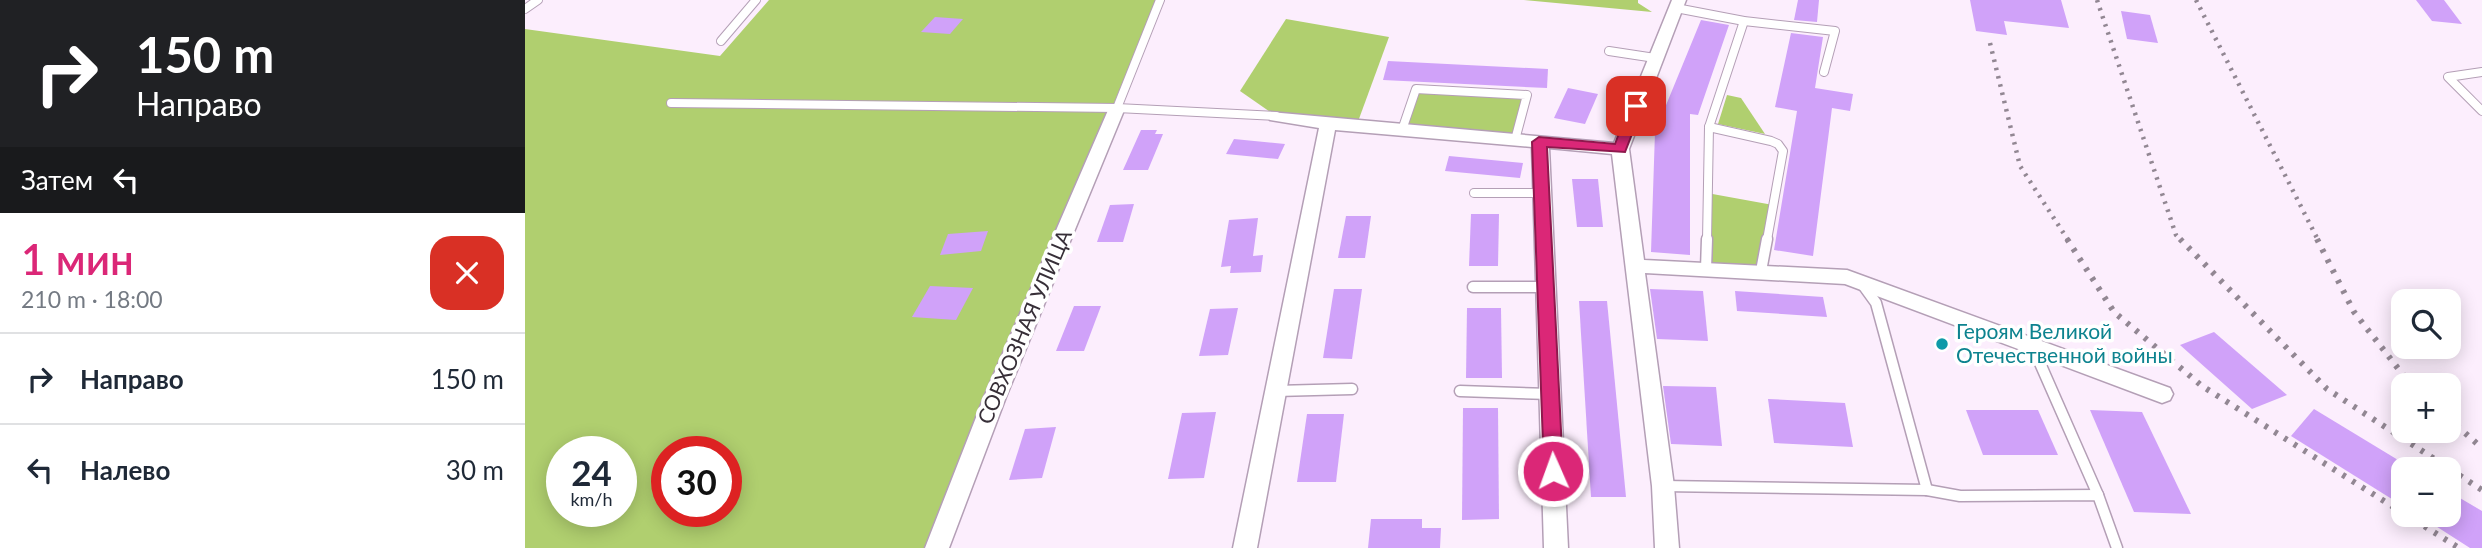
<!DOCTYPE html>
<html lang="ru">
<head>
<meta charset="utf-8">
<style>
	:root { --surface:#fff; --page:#f2f2f3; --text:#1f2937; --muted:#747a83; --line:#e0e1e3; --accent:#db2777 }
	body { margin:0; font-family:Lato,sans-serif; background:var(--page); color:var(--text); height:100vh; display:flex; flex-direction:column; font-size:26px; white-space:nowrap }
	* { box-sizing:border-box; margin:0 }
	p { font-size:23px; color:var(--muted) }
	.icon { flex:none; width:38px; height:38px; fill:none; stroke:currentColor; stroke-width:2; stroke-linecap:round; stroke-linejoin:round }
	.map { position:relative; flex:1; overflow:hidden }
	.sheet { display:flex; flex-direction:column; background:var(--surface); width:525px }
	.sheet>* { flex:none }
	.hud { background:#202124; color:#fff; overflow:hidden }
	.tools { position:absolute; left:1866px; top:289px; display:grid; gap:14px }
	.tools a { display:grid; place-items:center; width:70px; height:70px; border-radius:14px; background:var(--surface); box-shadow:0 4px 18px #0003; font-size:35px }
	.speed { position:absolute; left:21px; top:436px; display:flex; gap:14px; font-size:35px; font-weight:700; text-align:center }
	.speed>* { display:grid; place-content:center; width:91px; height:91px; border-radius:50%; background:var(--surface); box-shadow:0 4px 18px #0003; line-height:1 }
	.speed small { font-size:18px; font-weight:400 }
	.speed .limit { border:10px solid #d22; background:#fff; color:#111 }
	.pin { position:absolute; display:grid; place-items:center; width:60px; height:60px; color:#fff; margin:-30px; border-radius:14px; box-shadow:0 4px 10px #0006 }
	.me { position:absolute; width:77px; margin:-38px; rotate:358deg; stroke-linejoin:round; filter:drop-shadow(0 0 5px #0008) }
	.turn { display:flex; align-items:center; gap:24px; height:147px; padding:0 21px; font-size:32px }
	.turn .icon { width:91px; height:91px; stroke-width:2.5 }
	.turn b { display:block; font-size:49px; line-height:60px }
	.then { display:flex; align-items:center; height:66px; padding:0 21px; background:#0003; gap:14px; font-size:26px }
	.round { display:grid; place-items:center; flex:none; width:74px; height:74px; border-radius:21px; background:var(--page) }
	.head { display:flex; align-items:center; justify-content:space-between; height:119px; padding:0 21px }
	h1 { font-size:42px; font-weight:600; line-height:52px; color:var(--accent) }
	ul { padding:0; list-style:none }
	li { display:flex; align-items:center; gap:21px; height:91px; padding:0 21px; border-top:2px solid var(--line) }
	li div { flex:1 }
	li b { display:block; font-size:26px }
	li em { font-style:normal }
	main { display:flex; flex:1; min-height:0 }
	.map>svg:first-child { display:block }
	.green { fill:#b0cf6f; fill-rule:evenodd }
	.building { fill:#d0a2f9 }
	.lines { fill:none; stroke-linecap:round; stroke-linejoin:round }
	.service-far1-casing { stroke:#b49fb6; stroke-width:10 }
	.service-casing { stroke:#b49fb6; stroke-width:13 }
	.minor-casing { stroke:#b49fb6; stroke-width:3 }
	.service-far1 { stroke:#fff; stroke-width:8 }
	.service { stroke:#fff; stroke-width:10 }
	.minor { fill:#fff; fill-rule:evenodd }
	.rail-far1 { stroke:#928793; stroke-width:4.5; stroke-dasharray:2.5 6; stroke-linecap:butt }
	.rail { stroke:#928793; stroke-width:6; stroke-dasharray:3.5 8; stroke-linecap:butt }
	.route { fill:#db2777; stroke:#8e194d; stroke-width:2 }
	.culture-dot { fill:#0f9aa8; stroke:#fff; stroke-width:2.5 }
	.labels { text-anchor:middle; stroke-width:7; stroke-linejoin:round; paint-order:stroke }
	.street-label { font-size:21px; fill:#372f38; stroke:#fff }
	.culture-label { font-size:21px; fill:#0d838f; stroke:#fff; text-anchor:start }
</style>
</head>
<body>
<main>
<section class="sheet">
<div class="hud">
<div class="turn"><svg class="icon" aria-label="right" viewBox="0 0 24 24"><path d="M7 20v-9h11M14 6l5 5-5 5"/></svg><div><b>150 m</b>Направо</div></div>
<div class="then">Затем<svg class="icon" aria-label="left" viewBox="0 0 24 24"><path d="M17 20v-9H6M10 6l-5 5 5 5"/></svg></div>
</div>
<div class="head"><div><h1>1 мин</h1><p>210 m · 18:00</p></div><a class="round" style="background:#d93025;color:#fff"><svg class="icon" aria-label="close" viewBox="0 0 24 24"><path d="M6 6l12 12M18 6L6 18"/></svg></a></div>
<ul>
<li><svg class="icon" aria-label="right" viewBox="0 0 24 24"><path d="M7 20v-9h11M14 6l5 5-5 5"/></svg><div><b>Направо</b></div><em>150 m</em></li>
<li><svg class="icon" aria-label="left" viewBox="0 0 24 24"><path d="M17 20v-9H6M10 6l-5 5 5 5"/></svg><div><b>Налево</b></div><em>30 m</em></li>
</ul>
</section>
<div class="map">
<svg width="1957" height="548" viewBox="0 0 1957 548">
	<rect width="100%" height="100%" fill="#fceefd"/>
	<g class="green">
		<path d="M244 0H631L470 397 404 548H0V29L195 56ZM37 452H96V511H37ZM142 452H201V511H142Z"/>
		<polygon points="999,0 1113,0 1113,3 1127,12"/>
		<polygon points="761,19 864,37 831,127 751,116 715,91"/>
		<polygon points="891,89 1002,95 990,140 877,130"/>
		<polygon points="1202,95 1216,98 1240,134 1193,124"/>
		<polygon points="1182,193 1248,205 1236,271 1181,269"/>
	</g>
	<g class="building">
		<polygon points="1273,0 1294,0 1292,22 1269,20"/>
		<polygon points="1445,0 1536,0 1544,28 1479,21 1482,35 1451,31"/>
		<polygon points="1891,0 1919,0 1937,24 1907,21"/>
		<polygon points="1596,11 1625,15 1633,43 1602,39"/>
		<polygon points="410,17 438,19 425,34 396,32"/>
		<polygon points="1176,20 1204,25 1173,115 1165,114 1165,255 1126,252 1130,132"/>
		<polygon points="1266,33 1298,37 1290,88 1328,94 1325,111 1307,108 1288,256 1249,250 1272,111 1250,107"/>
		<polygon points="863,61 1023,69 1022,88 858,80"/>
		<polygon points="1043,88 1073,94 1060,124 1029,118"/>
		<polygon points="616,130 632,130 630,134 638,134 623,170 598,170"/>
		<polygon points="709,139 760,144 753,159 701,154"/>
		<polygon points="924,156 998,163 995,178 920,171"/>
		<polygon points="1047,179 1073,179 1078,227 1052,227"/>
		<polygon points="609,204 598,242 572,242 585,205"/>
		<polygon points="946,214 974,214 973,266 944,266"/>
		<polygon points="821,216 846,216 840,258 813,258"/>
		<polygon points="733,218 728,256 738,255 736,272 705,273 706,266 696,267 704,220"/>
		<polygon points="463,231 456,251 415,255 423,234"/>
		<polygon points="405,286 448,288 431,320 387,317"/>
		<polygon points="809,289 837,289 827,359 798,358"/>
		<polygon points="1125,289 1178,291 1183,341 1132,339"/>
		<polygon points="1210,291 1298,297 1302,317 1212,311"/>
		<polygon points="1054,301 1082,301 1101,497 1066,497"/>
		<polygon points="549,306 576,306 559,351 531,351"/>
		<polygon points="713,308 703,355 674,356 685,309"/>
		<polygon points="942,308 976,308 977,378 941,378"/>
		<polygon points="1689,332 1762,395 1727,409 1655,345"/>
		<polygon points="1138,386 1191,387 1197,446 1146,444"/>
		<polygon points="1243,399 1320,403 1328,447 1249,443"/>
		<polygon points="938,408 973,408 974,519 937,520"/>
		<polygon points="1789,409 1878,463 1878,506 1766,436"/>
		<polygon points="1441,410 1513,410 1533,455 1458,455"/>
		<polygon points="1565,410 1617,412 1666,514 1609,512"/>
		<polygon points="691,412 679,478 643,479 657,413"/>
		<polygon points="782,414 819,414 811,482 772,482"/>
		<polygon points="531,427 517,478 484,480 500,429"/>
		<polygon points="1923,491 1957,511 1957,548 1945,548 1892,514 1923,514"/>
		<polygon points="846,519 897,519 897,528 916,528 915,548 843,548"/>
	</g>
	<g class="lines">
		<defs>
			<g id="service-far1">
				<polyline points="1151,8 1219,21 1310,31 1299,72"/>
				<polyline points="0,9 13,0"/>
				<polyline points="1219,21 1184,127 1246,141 1253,144 1258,151 1242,240"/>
				<polyline points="196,41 231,0"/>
				<polyline points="1084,51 1130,58"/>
				<polyline points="1957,72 1923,77 1957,111"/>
				<polyline points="146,103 592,108 751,116"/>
				<polyline points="592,108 635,0"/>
				<polyline points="877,130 891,89 1002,95 990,140"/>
				<polyline points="949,193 1017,193"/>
				<polyline points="1182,240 1184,127"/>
			</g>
			<g id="service">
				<polyline points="1181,269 1182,239"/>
				<polyline points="1236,271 1242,239"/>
				<polyline points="1338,285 1351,303 1402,490"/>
				<polyline points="948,287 1021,287"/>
				<polyline points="1507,345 1573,495"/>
				<polyline points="751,391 827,389"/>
				<polyline points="935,391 1025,394"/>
				<polyline points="1138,486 1402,490 1435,496 1573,495 1592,548"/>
			</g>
			<g id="minor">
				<polygon points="1147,0 1161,0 1104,149 1119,260 1322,270 1645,388 1648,394 1645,400 1637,403 1629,400 1320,284 1120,273 1149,486 1154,548 1130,548 1127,486 1087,154 1024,148 1043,548 1019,548 1007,147 810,130 732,548 708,548 794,128 745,120 743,116 745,112 1089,143"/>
				<polygon points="592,103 600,108 481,397 424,548 400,548 459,397 584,108"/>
			</g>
		</defs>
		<use href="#service-far1" class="service-far1-casing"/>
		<use href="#service" class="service-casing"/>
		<use href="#minor" class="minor-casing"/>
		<use href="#service-far1" class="service-far1"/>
		<use href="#service" class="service"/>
		<use href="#minor" class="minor"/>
		<g class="rail-far1">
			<polyline points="1572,0 1651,235 1656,240"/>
			<polyline points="1671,0 1793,240"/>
			<polyline points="1465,43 1495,166 1543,240"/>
		</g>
		<g class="rail">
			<polyline points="1542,239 1589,312 1677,386 1878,513"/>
			<polyline points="1655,239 1802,389 1957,490"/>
			<polyline points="1792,239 1829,312 1886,385"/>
			<polyline points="1923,418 1957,448"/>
			<polyline points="1880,514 1934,548"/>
		</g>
	</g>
	<polygon class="route" points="1111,102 1118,106 1100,152 1022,147 1038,471 1035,477 1028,479 1022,477 1019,471 1007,142 1014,137 1090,144 1104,106"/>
	<circle class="culture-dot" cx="1417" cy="344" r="7"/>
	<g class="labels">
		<g class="street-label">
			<text transform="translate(500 327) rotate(-67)" y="7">СОВХОЗНАЯ УЛИЦА</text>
		</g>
		<g class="culture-label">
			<text x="1431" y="339">Героям Великой<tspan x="1431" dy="24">Отечественной войны</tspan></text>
		</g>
	</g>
</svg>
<div class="tools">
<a><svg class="icon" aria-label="search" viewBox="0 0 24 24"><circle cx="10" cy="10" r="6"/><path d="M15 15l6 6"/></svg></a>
<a>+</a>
<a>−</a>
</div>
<div class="speed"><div>24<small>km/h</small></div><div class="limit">30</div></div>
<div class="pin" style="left:1111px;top:106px;background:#d93025"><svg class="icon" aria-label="arrive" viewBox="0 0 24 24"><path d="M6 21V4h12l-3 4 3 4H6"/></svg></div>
<svg class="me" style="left:1028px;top:471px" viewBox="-20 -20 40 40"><circle r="17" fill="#db2777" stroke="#fff" stroke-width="3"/><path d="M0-11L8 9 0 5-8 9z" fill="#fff"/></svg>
</div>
</main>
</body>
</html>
